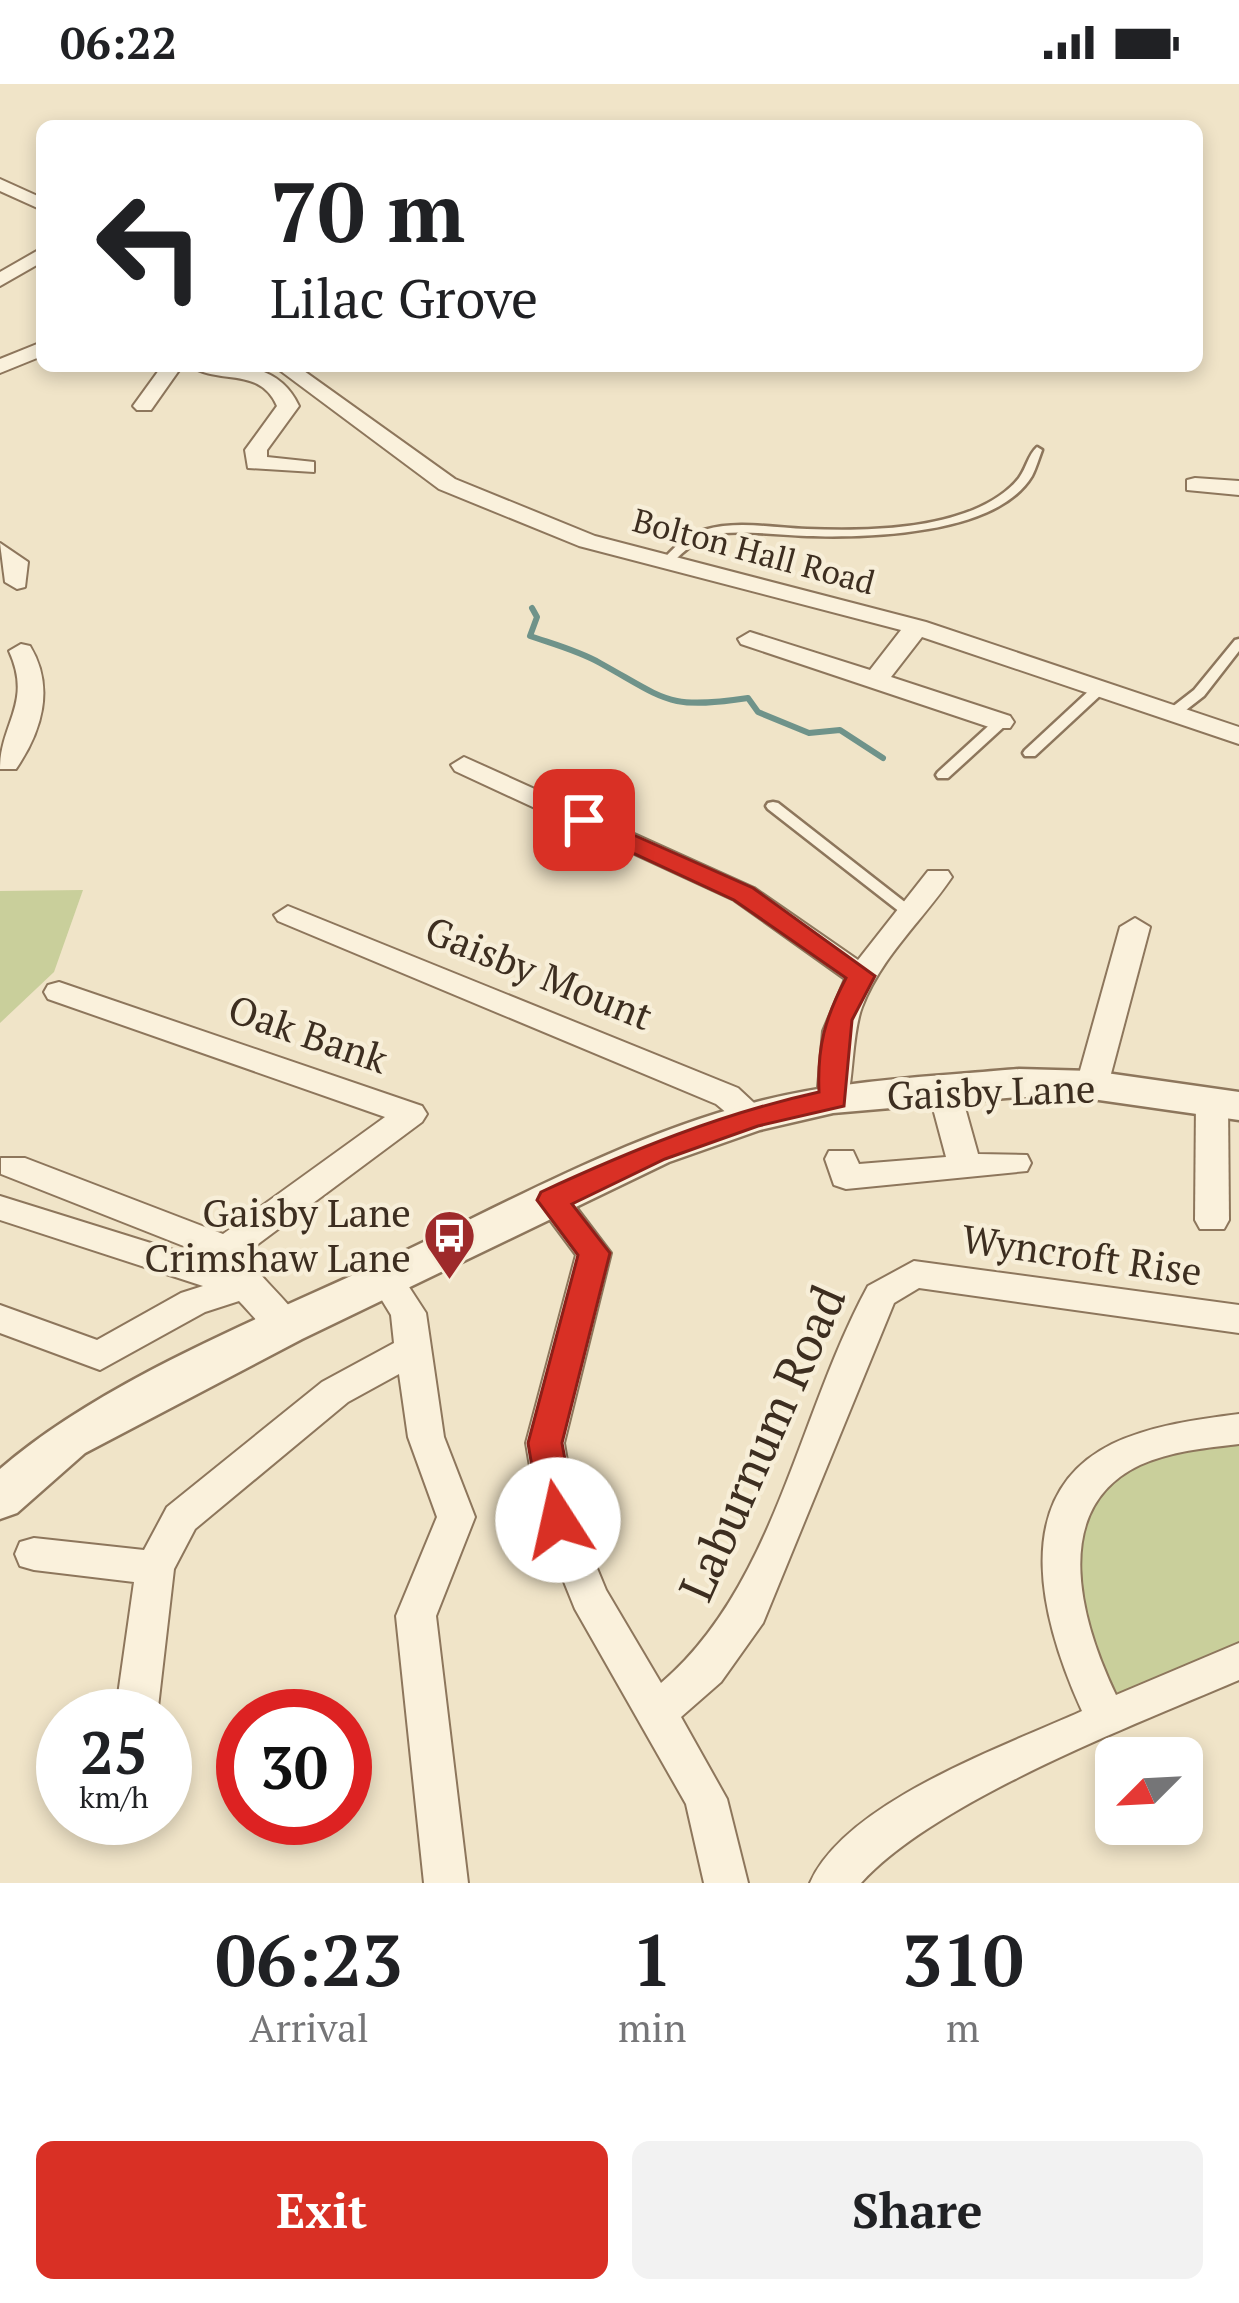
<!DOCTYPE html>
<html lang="en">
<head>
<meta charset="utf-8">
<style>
	:root { --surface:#fff; --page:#f2f2f2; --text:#202124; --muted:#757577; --accent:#d93025 }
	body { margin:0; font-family:"PT Serif",serif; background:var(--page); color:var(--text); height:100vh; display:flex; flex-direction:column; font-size:45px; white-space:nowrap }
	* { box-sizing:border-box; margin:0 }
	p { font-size:39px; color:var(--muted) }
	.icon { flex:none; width:66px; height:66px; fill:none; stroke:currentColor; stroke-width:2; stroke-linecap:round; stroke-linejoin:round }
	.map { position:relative; height:1799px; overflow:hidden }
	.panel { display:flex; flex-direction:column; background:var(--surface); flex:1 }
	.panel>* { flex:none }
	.guide { position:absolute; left:36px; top:36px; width:1167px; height:252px; border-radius:18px; box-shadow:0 6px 18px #0003; background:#fff; color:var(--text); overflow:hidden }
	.needle { width:78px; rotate:246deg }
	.tools { position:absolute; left:1095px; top:1653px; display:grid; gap:24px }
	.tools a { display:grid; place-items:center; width:108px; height:108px; border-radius:18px; background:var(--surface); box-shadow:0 6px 18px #0003; font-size:60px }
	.speed { position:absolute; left:36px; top:1605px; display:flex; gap:24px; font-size:60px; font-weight:700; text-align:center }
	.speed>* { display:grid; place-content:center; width:156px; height:156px; border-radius:50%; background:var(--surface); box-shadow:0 6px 18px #0003; line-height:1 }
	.speed small { font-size:30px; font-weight:400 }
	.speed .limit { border:18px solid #d22; background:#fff; color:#111 }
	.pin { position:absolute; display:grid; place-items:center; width:102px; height:102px; color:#fff; margin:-51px; border-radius:24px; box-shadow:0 6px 18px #0006 }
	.me { position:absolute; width:132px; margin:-66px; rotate:350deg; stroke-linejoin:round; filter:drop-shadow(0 0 9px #0008) }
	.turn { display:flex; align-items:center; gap:42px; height:252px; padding:0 36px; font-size:54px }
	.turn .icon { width:156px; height:156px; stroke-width:2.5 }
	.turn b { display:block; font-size:84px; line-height:102px }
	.eta { display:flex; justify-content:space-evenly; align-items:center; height:204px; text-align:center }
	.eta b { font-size:72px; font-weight:600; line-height:84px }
	.cta { display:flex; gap:24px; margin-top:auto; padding:24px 36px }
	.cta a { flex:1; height:138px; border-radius:18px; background:var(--accent); color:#fff; font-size:48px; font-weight:600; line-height:138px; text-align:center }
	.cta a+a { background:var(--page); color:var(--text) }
	.status { display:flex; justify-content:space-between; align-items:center; height:84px; padding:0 60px; background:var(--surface); direction:ltr }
	.status svg { height:33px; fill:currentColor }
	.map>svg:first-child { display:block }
	.green { fill:#c9cf9b }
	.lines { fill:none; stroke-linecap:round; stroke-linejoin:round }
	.stream { stroke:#6f938a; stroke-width:6 }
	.service-casing { stroke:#8d765c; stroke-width:5 }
	.minor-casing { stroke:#8d765c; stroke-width:4 }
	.tertiary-casing { stroke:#8d765c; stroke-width:5 }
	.service { fill:#faf1dc; fill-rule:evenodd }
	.minor { fill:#faf1dc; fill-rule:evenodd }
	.tertiary { fill:#faf1dc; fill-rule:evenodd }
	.route { fill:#d93025; stroke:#8d1f18; stroke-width:3 }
	.labels { text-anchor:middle; stroke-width:9; stroke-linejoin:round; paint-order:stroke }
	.far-street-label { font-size:33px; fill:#3d2e20; stroke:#f7eed8 }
	.street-label { font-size:39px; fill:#3d2e20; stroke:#f7eed8 }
	.poi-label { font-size:39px; fill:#3d2e20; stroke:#f7eed8; text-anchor:end }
	.near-street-label { font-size:48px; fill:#3d2e20; stroke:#f7eed8 }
</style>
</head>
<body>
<div class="status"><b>06:22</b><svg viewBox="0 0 49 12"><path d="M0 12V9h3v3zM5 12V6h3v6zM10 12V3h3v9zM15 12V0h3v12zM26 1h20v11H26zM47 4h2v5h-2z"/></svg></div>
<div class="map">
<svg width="1239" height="1799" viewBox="0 0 1239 1799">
	<rect width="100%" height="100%" fill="#f0e4c8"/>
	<g class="green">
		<polygon points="83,806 54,888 0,939 0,807"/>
		<polygon points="1239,1345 1239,1577 1106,1634 1064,1434 1110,1376"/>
	</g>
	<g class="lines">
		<path class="stream" d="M532 524 537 533 530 552C553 560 579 567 600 579 667 616 667 626 748 614L758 628 809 649 840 646 883 674"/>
		<defs>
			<g id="service">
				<path d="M1037 363 1042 366C1039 374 1036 384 1032 392 997 451 868 454 807 452 779 451 751 447 723 449 700 453 686 464 670 481L666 483 660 479C672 465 686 451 704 446 738 436 773 444 807 445 861 447 923 446 973 426 990 419 1008 408 1019 394 1027 383 1028 371 1037 363Z"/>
				<polygon points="1239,555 1239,567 1204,612 1177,633 1167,633 1166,630 1167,627 1194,606 1235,556"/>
				<polygon points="1098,602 1103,603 1103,609 1035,672 1025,672 1023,669 1025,666 1093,603"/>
				<polygon points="1001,634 1006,635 1007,638 1006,641 948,694 938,694 936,691 938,688 996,635"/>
				<polygon points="773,718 778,719 915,826 917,829 915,832 905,832 768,725 766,722 768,719"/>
			</g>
			<g id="minor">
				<polygon points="0,95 42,114 42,126 0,107"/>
				<polygon points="42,164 42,178 0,202 0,188"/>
				<polygon points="42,258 42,272 0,289 0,275"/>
				<polygon points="162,282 182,282 151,326 137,326 133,322"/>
				<path d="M191 282C234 282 277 276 299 322L267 366V373L314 378V388L248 384 245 366 277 322C260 282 218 301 191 282Z"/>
				<polygon points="274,282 297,282 455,395 595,452 926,538 1239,643 1239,660 922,553 891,593 1010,632 1014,638 1010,644 992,644 741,560 738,555 750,548 870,586 901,546 579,462 439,405"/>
				<polygon points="1195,394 1239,397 1239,411 1187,406 1187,396"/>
				<polygon points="0,459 28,478 25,503 17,505 5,498"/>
				<path d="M21 560 30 562C55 603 42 647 16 685H0C0 639 33 619 9 567Z"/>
				<path d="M464 673 754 804 858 876 928 787H948L952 793C923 836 881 873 862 923 851 951 854 1006 844 1023H822L817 1015 823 947 845 895 734 816 455 687 451 681Z"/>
				<path d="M288 822 738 1004 769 1033 764 1041C743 1047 732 1033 716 1020L278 837 274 831Z"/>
				<polygon points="1135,834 1150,843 1108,1001 1092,1012 1076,1001 1120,843"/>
				<path d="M59 898 422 1022 427 1030 422 1038 246 1169C261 1198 289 1215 304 1243L298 1253C272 1261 257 1235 239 1217L205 1228 100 1286 0 1249V1221L97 1256 181 1209 203 1202 0 1136V1112L218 1180 214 1174 1 1090V1074H25L223 1150 385 1033 48 915 44 908 48 901Z"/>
				<polygon points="943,991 959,1002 978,1070 1027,1071 1031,1079 1027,1087 846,1105 834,1101 825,1075 829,1067 853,1067 859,1080 946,1073 927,1002"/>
				<polygon points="1212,1007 1223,1010 1228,1018 1229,1136 1224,1145 1200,1145 1195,1136 1196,1018 1201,1010"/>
				<path d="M552 1104 564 1107 611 1169 564 1359 577 1436 606 1506 661 1599C775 1502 798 1330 868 1202L914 1177 1239 1221V1249L919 1204 894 1219 763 1539 721 1598 681 1633 727 1715 748 1799H704L686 1720 575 1525 539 1436 526 1359 576 1171 535 1116 540 1107Z"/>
				<polygon points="386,1182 398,1186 426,1229 444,1353 475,1433 436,1532 468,1799 424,1799 396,1532 437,1433 408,1353 399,1290 348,1318 195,1445 174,1485 157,1632 115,1632 134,1498 34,1486 20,1482 15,1470 20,1458 34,1454 144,1466 167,1423 322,1298 394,1259 391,1231 369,1195 374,1186"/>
				<path d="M1239 1330V1360C1205 1364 1171 1367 1140 1381 1047 1425 1082 1540 1116 1611L1239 1559V1596C1134 1641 935 1717 861 1799H810C845 1718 1005 1662 1082 1627 1044 1543 1005 1413 1112 1360 1152 1341 1195 1336 1239 1330Z"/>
			</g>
			<path id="tertiary" d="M1019 985 1092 987 1239 1008V1036L1092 1015 1019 1013 833 1029 760 1046 669 1078 302 1255 85 1369 17 1429 0 1435V1385C104 1295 264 1233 390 1174 507 1119 623 1054 749 1020 837 996 928 993 1019 985Z"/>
		</defs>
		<use href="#service" class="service-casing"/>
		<use href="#minor" class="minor-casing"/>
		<use href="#tertiary" class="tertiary-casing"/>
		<use href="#service" class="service"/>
		<use href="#minor" class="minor"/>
		<use href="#tertiary" class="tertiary"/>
	</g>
	<path class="route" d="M584 729 753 804 875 892 852 936 844 1022 758 1042 665 1075 572 1120 610 1169 562 1359 576 1436 571 1446 558 1450 546 1446 541 1436 528 1359 578 1171 537 1116 541 1108C632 1066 720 1030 819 1008 817 963 825 934 846 894L734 816 575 742 572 736Z"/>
	<defs>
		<symbol id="bus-pin" viewBox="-11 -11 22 30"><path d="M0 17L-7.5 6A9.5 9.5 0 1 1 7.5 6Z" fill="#9e2a2b" stroke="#f7eed8"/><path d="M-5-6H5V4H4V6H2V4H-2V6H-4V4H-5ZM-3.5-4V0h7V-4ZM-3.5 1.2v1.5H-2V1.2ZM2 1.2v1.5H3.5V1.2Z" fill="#fff"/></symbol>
	</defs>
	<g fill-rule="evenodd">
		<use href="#bus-pin" x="420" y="1122" width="59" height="81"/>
	</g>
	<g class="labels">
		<g class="far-street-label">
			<text transform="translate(754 467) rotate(15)" y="12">Bolton Hall Road</text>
		</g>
		<g class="street-label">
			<text transform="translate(539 889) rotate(22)" y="14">Gaisby Mount</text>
			<text transform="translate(308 950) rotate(19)" y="14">Oak Bank</text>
			<text transform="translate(991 1008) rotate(-2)" y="14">Gaisby Lane</text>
			<text transform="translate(1082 1171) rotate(8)" y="14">Wyncroft Rise</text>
		</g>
		<g class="poi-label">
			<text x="411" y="1143">Gaisby Lane<tspan x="411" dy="45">Crimshaw Lane</tspan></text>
		</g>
		<g class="near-street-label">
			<text transform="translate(762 1359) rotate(-66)" y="17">Laburnum Road</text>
		</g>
	</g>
</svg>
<div class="tools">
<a><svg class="needle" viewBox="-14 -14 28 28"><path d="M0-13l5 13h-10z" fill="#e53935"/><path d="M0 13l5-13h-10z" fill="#757577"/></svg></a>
</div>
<div class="speed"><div>25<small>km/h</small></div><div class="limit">30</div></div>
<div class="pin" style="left:584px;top:736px;background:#d93025"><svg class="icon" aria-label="arrive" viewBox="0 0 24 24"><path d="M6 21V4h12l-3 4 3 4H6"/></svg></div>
<svg class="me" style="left:558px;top:1436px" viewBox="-20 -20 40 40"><circle r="19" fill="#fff"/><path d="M0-13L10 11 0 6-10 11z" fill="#d93025"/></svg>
<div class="guide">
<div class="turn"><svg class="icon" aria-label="left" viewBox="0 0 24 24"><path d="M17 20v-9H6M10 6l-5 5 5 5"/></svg><div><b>70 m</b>Lilac Grove</div></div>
</div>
</div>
<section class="panel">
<div class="eta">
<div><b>06:23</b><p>Arrival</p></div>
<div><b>1</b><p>min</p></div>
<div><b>310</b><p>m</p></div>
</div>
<div class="cta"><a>Exit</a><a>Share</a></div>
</section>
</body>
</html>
